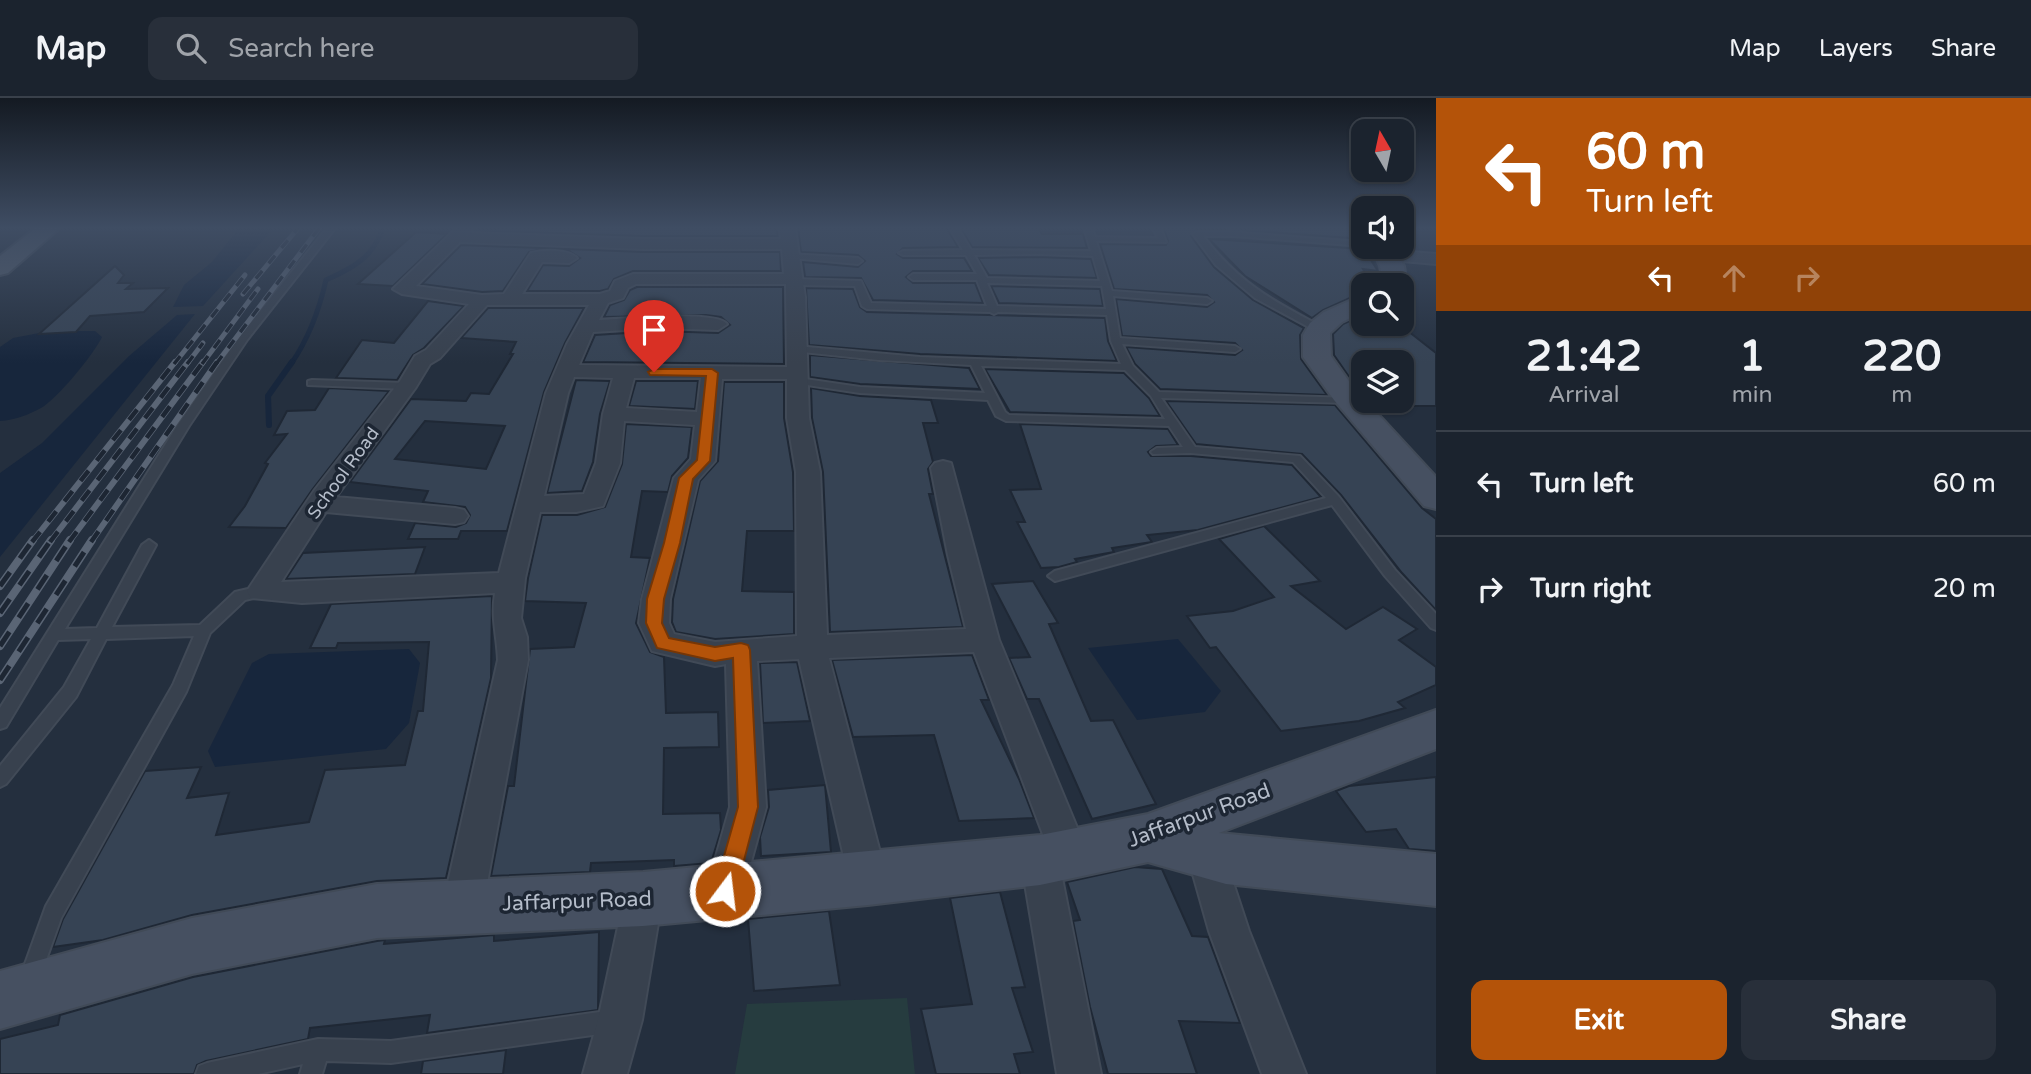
<!DOCTYPE html>
<html lang="en">
<head>
<meta charset="utf-8">
<style>
	:root { --surface:#1b232e; --page:#282f3a; --text:#f1f3f6; --muted:#a0a4aa; --line:#39404a; --accent:#b45309 }
	body { margin:0; font-family:"Varela Round",sans-serif; background:var(--page); color:var(--text); height:100vh; display:flex; flex-direction:column; font-size:26px; white-space:nowrap }
	* { box-sizing:border-box; margin:0 }
	p { font-size:23px; color:var(--muted) }
	.icon { flex:none; width:38px; height:38px; fill:none; stroke:currentColor; stroke-width:2; stroke-linecap:round; stroke-linejoin:round }
	.map { position:relative; flex:1; overflow:hidden }
	.sheet { display:flex; flex-direction:column; background:var(--surface); width:595px }
	.sheet>* { flex:none }
	.banner { background:#b45309; color:#fff; overflow:hidden }
	.needle { width:46px; rotate:351deg }
	.buttons { position:absolute; left:1351px; top:21px; display:grid; gap:14px }
	.buttons a { display:grid; place-items:center; width:63px; height:63px; border-radius:14px; background:var(--surface); box-shadow:0 2px 5px #0004,0 0 0 2px var(--line); font-size:35px }
	.pin { position:absolute; display:grid; place-items:center; width:60px; height:60px; color:#fff; margin:-72px -30px; border-radius:50% 50% 50% 0; rotate:-45deg; box-shadow:0 0 7px #0007 }
	.pin .icon { rotate:45deg }
	.me { position:absolute; width:77px; margin:-38px; rotate:15deg; stroke-linejoin:round; filter:drop-shadow(0 0 5px #0008) }
	.turn { display:flex; align-items:center; gap:24px; height:147px; padding:0 35px; font-size:32px }
	.turn .icon { width:91px; height:91px; stroke-width:2.5 }
	.turn b { display:block; font-size:49px; line-height:60px }
	.lanes { display:flex; align-items:center; height:66px; padding:0 35px; background:#0003; justify-content:center; gap:35px; direction:ltr }
	.lanes .off { opacity:.35 }
	.eta { display:flex; justify-content:space-evenly; align-items:center; height:119px; text-align:center }
	.eta b { font-size:42px; font-weight:800; line-height:49px }
	.cta { display:flex; gap:14px; margin-top:auto; padding:14px 35px }
	.cta a { flex:1; height:80px; border-radius:14px; background:var(--accent); color:#fff; font-size:28px; font-weight:800; line-height:80px; text-align:center }
	.cta a+a { background:var(--page); color:var(--text) }
	ul { padding:0; list-style:none }
	li { display:flex; align-items:center; gap:21px; height:105px; padding:0 35px; border-top:2px solid var(--line) }
	li div { flex:1 }
	li b { display:block; font-size:26px }
	li em { font-style:normal }
	header { display:flex; align-items:center; gap:42px; box-sizing:border-box; height:98px; padding:0 35px; background:var(--surface); border-bottom:2px solid var(--line) }
	header strong { font-size:33px }
	nav { display:flex; gap:38px; margin-inline-start:auto; font-size:24px }
	.search { width:490px; height:63px; background:var(--page); display:flex; align-items:center; gap:18px; box-sizing:border-box; padding:0 24px; border-radius:14px; color:var(--muted); font-size:26px }
	main { display:flex; flex:1; min-height:0 }
	.map>svg:first-child { display:block }
	.green { fill:#263c3f }
	.water { fill:#17263c }
	.lines { fill:none; stroke-linecap:round; stroke-linejoin:round }
	.stream-far1 { stroke:#17263c; stroke-width:5 }
	.stream { stroke:#17263c; stroke-width:6 }
	.building { fill:#364354; stroke:#1f2835; stroke-width:2; fill-rule:evenodd }
	.lane-casing { stroke:#414a57; stroke-width:4 }
	.street-casing { stroke:#414a57; stroke-width:4 }
	.secondary-casing { stroke:#414a57; stroke-width:4 }
	.primary-casing { stroke:#414a57; stroke-width:4 }
	.lane { fill:#38414e; fill-rule:evenodd }
	.street { fill:#38414e; fill-rule:evenodd }
	.secondary { fill:#465061; fill-rule:evenodd }
	.primary { fill:#56606e; fill-rule:evenodd }
	.rail-far2-casing { stroke:#5a6575; stroke-width:5 }
	.rail-far1-casing { stroke:#5a6575; stroke-width:6 }
	.rail-casing { stroke:#5a6575; stroke-width:8 }
	.rail-far2 { stroke:#1d2633; stroke-width:3.5; stroke-dasharray:10; stroke-linecap:butt }
	.rail-far1 { stroke:#1d2633; stroke-width:4.5; stroke-dasharray:13; stroke-linecap:butt }
	.rail { stroke:#1d2633; stroke-width:5; stroke-dasharray:17; stroke-linecap:butt }
	.route { fill:#b45309; stroke:#753606; stroke-width:2 }
	.labels { text-anchor:middle; stroke-width:7; stroke-linejoin:round; paint-order:stroke }
	.street-label { font-size:18px; fill:#b4bcc9; stroke:#1d2633 }
	.near-street-label { font-size:21px; fill:#b4bcc9; stroke:#1d2633 }
</style>
</head>
<body>
<header>
<strong>Map</strong>
<div class="search"><svg class="icon" aria-label="search" viewBox="0 0 24 24"><circle cx="10" cy="10" r="6"/><path d="M15 15l6 6"/></svg>Search here</div>
<nav><a>Map</a><a>Layers</a><a>Share</a></nav>
</header>
<main>
<div class="map">
<svg width="1436" height="976" viewBox="0 0 1436 976">
	<rect width="100%" height="100%" fill="#242f3e"/>
	<polygon class="green" points="907,900 915,976 735,976 747,906"/>
	<g class="water">
		<polygon points="240,129 275,129 203,208 173,209 184,187 212,164"/>
		<polygon points="195,216 0,459 0,375 42,345 129,258 177,217"/>
		<path d="M50 233H95L102 239C94 256 57 301 41 310 28 317 15 322 0 323V249L13 240Z"/>
		<polygon points="1178,541 1221,593 1205,614 1137,622 1088,550"/>
		<polygon points="409,551 420,565 409,625 386,651 215,669 208,653 252,565 269,556"/>
	</g>
	<g class="lines">
		<path class="stream-far1" d="M291 266C309 240 319 213 326 182 353 170 374 159 383 129"/>
		<polyline class="stream" points="269,327 268,298 292,264"/>
	</g>
	<g class="building">
		<polygon points="497,129 776,129 778,138 643,138 496,133"/>
		<polygon points="798,129 946,129 958,149 903,150 897,156 903,160 964,160 972,173 913,173 906,179 913,185 975,185 983,205 873,202 861,180 805,179 803,164 858,169 865,163 858,157 801,154"/>
		<polygon points="960,129 1038,129 1042,136 1083,136 1087,150 972,149"/>
		<polygon points="1163,129 1226,129 1227,131 1196,132 1191,138 1214,169 1253,202 1304,230 1300,237 1301,261 1327,297 1160,291 1135,266 1126,249 1235,257 1242,252 1235,245 1122,238 1116,201 1207,209 1214,204 1207,197 1114,191 1100,146 1166,147 1168,143"/>
		<polygon points="1240,129 1353,129 1363,141 1242,132"/>
		<polygon points="416,134 447,136 393,188 358,186"/>
		<polygon points="1209,141 1363,151 1368,149 1370,154 1365,153 1378,173 1363,171 1370,182 1366,182 1369,187 1363,187 1363,194 1323,212 1312,220 1245,178"/>
		<polygon points="461,147 643,154 780,154 781,173 633,173 614,181 608,191 600,193 527,193 543,167 569,168 580,160 569,153 548,150 529,154 503,193 482,194 422,186"/>
		<polygon points="1039,159 1091,161 1097,180 989,177 978,160"/>
		<polygon points="115,168 124,177 118,185 133,185 126,191 168,190 144,214 90,218 76,234 39,236"/>
		<polygon points="991,188 1100,191 1103,208 999,205"/>
		<polygon points="637,189 783,189 784,266 583,264 595,237 659,233 718,235 730,227 721,219 706,217 604,219 610,207 624,202 630,192"/>
		<polygon points="806,190 853,191 860,209 867,214 1105,220 1108,243 1117,263 920,256 809,247"/>
		<polygon points="428,203 464,208 424,250 413,257 397,282 336,280 362,242 394,245"/>
		<path d="M488 210H584L565 245 544 294 507 433H461L458 441H408L415 425 456 429 466 425 470 417 465 409 423 404 428 393 350 384 411 301 466 303 471 295 489 296 513 256H510L516 244 461 240ZM425 323 505 328 486 371 395 361Z"/>
		<polygon points="1363,217 1363,226 1399,226 1436,255 1436,308 1414,308 1408,303 1370,304 1369,303 1402,303 1402,264 1363,264 1363,299 1334,257 1333,236 1343,226"/>
		<polygon points="810,257 969,270 980,291 860,286 810,279"/>
		<polygon points="985,271 1124,275 1149,300 1160,318 1010,314"/>
		<polygon points="576,282 610,283 600,316 593,364 582,393 547,395"/>
		<polygon points="636,283 698,283 695,311 629,308"/>
		<polygon points="724,284 784,284 784,320 793,374 794,433 747,433 742,493 794,494 794,536 715,541 676,534 672,524 673,501 700,383 718,363"/>
		<polygon points="329,290 389,293 312,392 286,430 229,429 245,408 268,366 265,365 287,336 274,337 287,313 315,312"/>
		<polygon points="811,290 860,298 931,302 938,325 923,325 933,364 928,371 933,396 929,396 963,529 830,534 823,374 812,320"/>
		<polygon points="1166,303 1335,307 1422,410 1436,421 1436,512 1402,475 1341,397 1302,356 1196,346"/>
		<polygon points="626,326 692,329 688,360 672,378 668,394 642,393 631,459 650,460 636,525 650,554 664,559 666,615 718,614 719,649 664,650 663,716 720,715 721,732 711,765 674,768 674,762 591,765 590,774 491,778 508,688 514,688 530,551 574,549 586,505 525,503 528,480 542,417 577,417 605,409 622,366"/>
		<polygon points="1020,326 1168,331 1178,347 1156,348 1148,354 1151,358 1191,358 1292,367 1321,399 1198,432 1147,437 1152,444 1112,450 1114,454 1075,461 1077,464 1059,469 1041,470 1017,424 1025,424 1010,392 1041,391"/>
		<polygon points="1264,428 1320,483 1291,488 1346,531 1383,509 1417,531 1399,542 1436,569 1436,587 1398,604 1405,610 1359,623 1281,633 1216,549 1210,550 1187,518 1233,513 1274,499 1219,441"/>
		<polygon points="425,449 415,476 286,481 303,455"/>
		<polygon points="1033,483 1058,525 1049,526 1091,623 1113,622 1156,706 1092,721 1039,601 1027,601 1009,560 1030,559 992,486"/>
		<polygon points="492,498 491,580 446,780 377,783 192,817 103,842 53,849 63,821 145,673 201,669 187,700 229,695 216,737 309,724 325,672 405,667 418,613 423,613 429,544 338,545 336,550 310,550 331,506"/>
		<polygon points="972,557 989,602 981,602 1019,681 1034,720 959,723 934,637 853,639 832,562"/>
		<polygon points="797,564 810,623 763,625 760,565"/>
		<polygon points="1436,679 1436,753 1409,751 1396,731 1366,734 1336,693 1349,688"/>
		<polygon points="825,687 831,754 761,758 760,739 769,709 768,692"/>
		<polygon points="1135,769 1162,771 1192,838 1208,839 1240,925 1179,923 1197,976 1108,976 1090,909 1073,823 1080,822 1067,784"/>
		<polygon points="1000,794 1025,889 1012,890 1033,954 1014,956 1020,976 936,976 921,911 972,906 950,800"/>
		<polygon points="829,813 840,887 754,893 748,821"/>
		<polygon points="599,834 598,912 427,935 430,917 310,930 308,941 206,963 197,967 194,976 0,976 0,941 58,927 60,917 193,879 377,843 385,842 384,846 494,837 494,843"/>
		<polygon points="506,952 503,976 421,976 423,963"/>
	</g>
	<g class="lines">
		<defs>
			<g id="lane">
				<polygon points="328,129 336,129 247,242 189,328 65,531 97,530 142,447 149,442 156,447 112,529 200,527 235,494 261,488 268,493 266,497 245,502 210,535 186,594 61,820 37,887 30,890 23,887 20,880 46,808 173,587 194,538 106,541 76,599 6,686 0,689 0,668 64,589 91,541 58,542 6,629 0,631 0,610 177,328 240,238"/>
				<path d="M949 129H957L971 152 1091 153 1084 129H1092L1095 139 1158 140 1152 129H1160L1166 144 1096 143 1112 193 1207 200 1212 203 1207 206 1113 198 1120 240 1235 248 1240 251 1235 254 1122 246 1133 268 1159 294 1353 300V304L1349 305 1161 300 1195 349 1300 358 1339 399 1395 472 1436 516V532L1431 530 1385 478 1332 407 1055 483 1048 478 1055 473 1326 400 1293 364 1191 355 1153 356 1151 354 1157 350 1183 349 1169 328 1006 323 996 318 988 302 860 295 794 285V281L798 280 860 289 985 295 971 267 879 262 793 253V249L796 248 920 259 1121 266 1111 243 1107 217 998 214 994 216 990 214 867 211 862 208 855 188 794 187 790 184 794 181 861 183 871 205 987 208 977 182H913L909 179 913 176H977L966 157H903L899 155 903 153 963 152ZM1039 156 1093 158 1100 183 987 180 974 157ZM987 185 1102 188 1106 211 997 208ZM981 268 1125 272 1151 298 1165 321 1009 317 1005 314Z"/>
				<path d="M1229 129H1237L1241 135 1363 144V148L1234 138H1203C1239 185 1271 202 1322 229V233H1316L1255 200 1216 167 1193 136 1197 134H1232Z"/>
				<polygon points="789,156 858,160 862,163 858,166 792,160 789,160"/>
				<polygon points="312,282 406,285 411,288 406,291 308,287 308,283"/>
				<polygon points="614,912 622,915 625,923 622,931 614,934 391,965 326,963 322,976 300,976 303,966 258,976 196,976 199,968 207,965 318,941 391,943"/>
			</g>
			<g id="street">
				<path d="M458 129H475L470 135 643 141H781L779 129H795L805 199 809 320 820 374 827 537 966 531 948 457 931 370 935 365 943 363 951 365 999 542 1088 756 1082 769 1069 774 1060 770 1101 976H1057L1021 762 1027 749 1040 744 1047 747 974 554 829 560 887 781 881 794 868 800 855 794 849 781 799 561 757 563 766 709 739 808 725 813 711 808 706 794 730 709 726 566 715 568 652 553 639 525 642 501 674 380 691 361 695 327 624 323 620 365 603 408 576 414H540L525 480 521 520 527 539 528 562 483 807 477 821 463 827 449 821 443 807 498 562C497 536 491 521 495 495L302 505 251 500 247 493 314 393 400 283 415 258 426 252 469 206 402 196 393 191ZM460 144 643 151H782L784 176H633L615 183 610 193 600 196H522L542 164 569 165 577 160C568 151 543 152 531 155L504 196 482 197 416 188ZM636 186H786L787 269 579 267 593 234 659 230 718 232 727 226C716 212 621 221 599 222L608 205 623 200 628 190ZM487 207H589L567 246 546 295 499 475 281 484 326 414 455 426 464 424 468 418 464 412 455 410 336 399 416 289 430 266 440 260ZM574 279 613 280 603 316 596 365 584 396 544 398 568 295ZM634 280H701L697 314 626 310ZM722 281H787V320L796 374 797 538 715 544 674 536 669 525 670 501 698 382 715 363Z"/>
				<polygon points="1386,152 1436,156 1436,166 1380,161 1378,157 1380,153"/>
				<polygon points="1206,737 1219,742 1249,833 1306,976 1262,976 1209,833 1187,755 1193,742"/>
				<polygon points="643,782 657,787 662,801 642,922 627,976 583,976 598,922 624,801 629,787"/>
			</g>
			<g id="secondary">
				<polygon points="1371,149 1393,149 1404,168 1406,181 1401,187 1377,187 1382,180 1380,168"/>
				<polygon points="1363,197 1363,214 1342,224 1330,235 1331,258 1363,303 1366,303 1436,379 1436,411 1424,408 1334,302 1303,259 1303,237 1310,225 1324,214"/>
				<polygon points="1436,612 1436,651 1219,735 1436,756 1436,808 1226,786 1148,764 1040,787 868,807 643,828 377,840 192,876 0,931 0,873 192,820 377,786 643,774 1040,737 1148,716"/>
			</g>
			<polygon id="primary" points="37,129 61,129 8,175 0,177 0,158"/>
		</defs>
		<use href="#lane" class="lane-casing"/>
		<use href="#street" class="street-casing"/>
		<use href="#secondary" class="secondary-casing"/>
		<use href="#primary" class="primary-casing"/>
		<use href="#lane" class="lane"/>
		<use href="#street" class="street"/>
		<use href="#secondary" class="secondary"/>
		<use href="#primary" class="primary"/>
		<defs>
			<g id="rail-far2">
				<polyline points="243,196 299,129"/>
				<polyline points="174,266 245,177"/>
				<polyline points="187,266 203,245"/>
				<polyline points="202,266 258,191"/>
				<polyline points="216,266 320,129"/>
			</g>
			<g id="rail-far1">
				<polyline points="32,444 175,264"/>
				<polyline points="50,444 188,264"/>
				<polyline points="69,444 203,264"/>
				<polyline points="91,444 217,264"/>
			</g>
			<g id="rail">
				<polyline points="0,488 33,442"/>
				<polyline points="0,515 51,442"/>
				<polyline points="0,548 70,442"/>
				<polyline points="0,582 92,442"/>
			</g>
		</defs>
		<use href="#rail-far2" class="rail-far2-casing"/>
		<use href="#rail-far1" class="rail-far1-casing"/>
		<use href="#rail" class="rail-casing"/>
		<use href="#rail-far2" class="rail-far2"/>
		<use href="#rail-far1" class="rail-far1"/>
		<use href="#rail" class="rail"/>
	</g>
	<linearGradient id="sky" x2="0" y2="1"><stop stop-color="#141a22"/><stop offset="0.49" stop-color="#3f4d63"/><stop offset="1" stop-color="#3f4d63" stop-opacity="0"/></linearGradient>
	<rect width="1436" height="265" fill="url(#sky)"/>
	<polygon class="route" points="654,271 712,271 718,275 710,363 693,381 680,445 664,501 662,525 669,540 715,549 741,545 748,547 750,552 758,709 736,793 733,801 725,804 717,801 714,793 738,709 733,560 715,563 657,550 646,525 647,501 664,445 679,380 697,362 706,278 650,277 648,274"/>
	<g class="labels">
		<g class="street-label">
			<text transform="translate(343 375) rotate(-54)" y="6">School Road</text>
		</g>
		<g class="near-street-label">
			<text transform="translate(1199 717) rotate(-20)" y="7">Jaffarpur Road</text>
			<text transform="translate(577 803) rotate(-2)" y="7">Jaffarpur Road</text>
		</g>
	</g>
</svg>
<div class="buttons">
<a><svg class="needle" viewBox="-14 -14 28 28"><path d="M0-13l5 13h-10z" fill="#e53935"/><path d="M0 13l5-13h-10z" fill="#a0a4aa"/></svg></a>
<a><svg class="icon" aria-label="sound" viewBox="0 0 24 24"><path d="M4 9h4l5-4v14l-5-4H4zM17 9q2 3 0 6"/></svg></a>
<a><svg class="icon" aria-label="search" viewBox="0 0 24 24"><circle cx="10" cy="10" r="6"/><path d="M15 15l6 6"/></svg></a>
<a><svg class="icon" aria-label="layers" viewBox="0 0 24 24"><path d="M12 4l9 5-9 5-9-5zM3 14l9 5 9-5"/></svg></a>
</div>
<div class="pin" style="left:654px;top:274px;background:#d93025"><svg class="icon" aria-label="arrive" viewBox="0 0 24 24"><path d="M6 21V4h12l-3 4 3 4H6"/></svg></div>
<svg class="me" style="left:725px;top:793px" viewBox="-20 -20 40 40"><circle r="17" fill="#b45309" stroke="#fff" stroke-width="3"/><path d="M0-11L8 9 0 5-8 9z" fill="#fff"/></svg>
</div>
<section class="sheet">
<div class="banner">
<div class="turn"><svg class="icon" aria-label="left" viewBox="0 0 24 24"><path d="M17 20v-9H6M10 6l-5 5 5 5"/></svg><div><b>60 m</b>Turn left</div></div>
<div class="lanes"><svg class="icon" aria-label="left" viewBox="0 0 24 24"><path d="M17 20v-9H6M10 6l-5 5 5 5"/></svg><svg class="icon off" aria-label="ahead" viewBox="0 0 24 24"><path d="M12 20V5M6 11l6-6 6 6"/></svg><svg class="icon off" aria-label="right" viewBox="0 0 24 24"><path d="M7 20v-9h11M14 6l5 5-5 5"/></svg></div>
</div>
<div class="eta">
<div><b>21:42</b><p>Arrival</p></div>
<div><b>1</b><p>min</p></div>
<div><b>220</b><p>m</p></div>
</div>
<ul>
<li><svg class="icon" aria-label="left" viewBox="0 0 24 24"><path d="M17 20v-9H6M10 6l-5 5 5 5"/></svg><div><b>Turn left</b></div><em>60 m</em></li>
<li><svg class="icon" aria-label="right" viewBox="0 0 24 24"><path d="M7 20v-9h11M14 6l5 5-5 5"/></svg><div><b>Turn right</b></div><em>20 m</em></li>
</ul>
<div class="cta"><a>Exit</a><a>Share</a></div>
</section>
</main>
</body>
</html>
